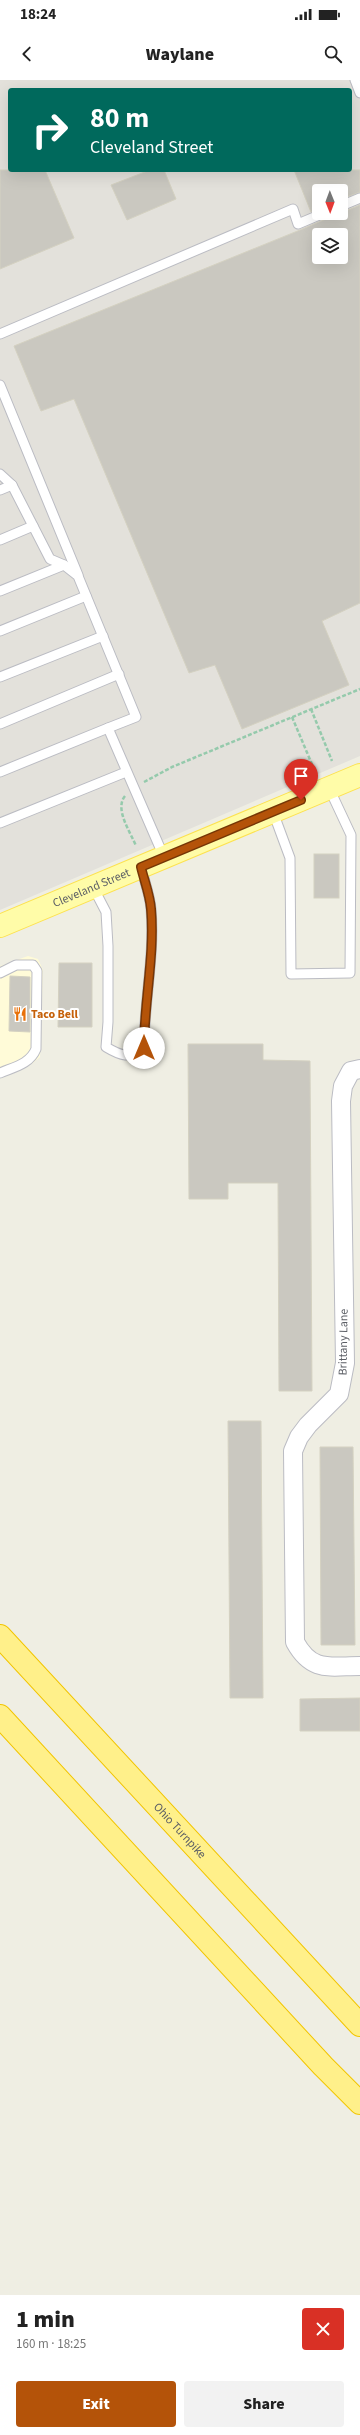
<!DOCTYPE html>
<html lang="en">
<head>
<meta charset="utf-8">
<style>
	:root { --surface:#fff; --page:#f2f2f2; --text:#222; --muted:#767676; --accent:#b45309 }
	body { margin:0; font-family:"Source Sans 3",sans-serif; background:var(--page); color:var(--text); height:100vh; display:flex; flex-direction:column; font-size:15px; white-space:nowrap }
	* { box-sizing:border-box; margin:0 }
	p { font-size:13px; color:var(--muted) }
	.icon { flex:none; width:22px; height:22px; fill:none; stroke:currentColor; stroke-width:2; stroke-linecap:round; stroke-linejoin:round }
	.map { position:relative; height:2215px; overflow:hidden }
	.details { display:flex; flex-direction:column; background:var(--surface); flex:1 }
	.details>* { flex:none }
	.top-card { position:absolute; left:8px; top:8px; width:344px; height:84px; border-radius:4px; box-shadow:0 4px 16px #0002; background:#00695c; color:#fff; overflow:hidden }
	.needle { width:26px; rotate:179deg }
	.controls { position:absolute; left:312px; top:104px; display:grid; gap:8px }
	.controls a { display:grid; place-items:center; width:36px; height:36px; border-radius:4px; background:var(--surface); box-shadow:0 4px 16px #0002; font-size:20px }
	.pin { position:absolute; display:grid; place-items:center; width:34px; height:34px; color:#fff; margin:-41px -17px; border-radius:50% 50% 50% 0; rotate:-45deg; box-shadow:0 0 4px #0007 }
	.pin .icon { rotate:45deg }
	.me { position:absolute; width:44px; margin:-22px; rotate:0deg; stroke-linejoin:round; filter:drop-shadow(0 0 3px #0008) }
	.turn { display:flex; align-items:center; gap:14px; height:84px; padding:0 16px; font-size:18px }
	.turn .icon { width:52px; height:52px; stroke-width:2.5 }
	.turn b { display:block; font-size:28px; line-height:34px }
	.round { display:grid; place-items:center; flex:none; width:42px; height:42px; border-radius:4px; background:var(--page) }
	.head { display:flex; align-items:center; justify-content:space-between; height:68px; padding:0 16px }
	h1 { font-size:24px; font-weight:800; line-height:30px }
	.button { display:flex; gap:8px; margin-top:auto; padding:8px 16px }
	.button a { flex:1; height:46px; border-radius:4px; background:var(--accent); color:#fff; font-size:16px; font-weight:800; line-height:46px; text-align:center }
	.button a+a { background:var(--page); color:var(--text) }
	.status { display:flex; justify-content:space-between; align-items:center; height:28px; padding:0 20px; background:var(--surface); direction:ltr }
	.status svg { height:11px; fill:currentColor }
	header { display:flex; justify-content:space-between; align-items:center; height:52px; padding:0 16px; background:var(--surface); font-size:18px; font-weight:800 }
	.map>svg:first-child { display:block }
	.commercial { fill:#fffbd8 }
	.industrial { fill:#e3e1db; fill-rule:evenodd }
	.building { fill:#cac8c0; stroke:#d4d1c1; fill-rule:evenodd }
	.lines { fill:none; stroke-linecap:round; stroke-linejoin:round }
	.service-casing { stroke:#bbbcc3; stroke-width:11 }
	.minor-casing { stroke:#bbbcc3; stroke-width:20 }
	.primary-casing { stroke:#fde24f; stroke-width:24 }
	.motorway-casing { stroke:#f2c500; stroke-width:24 }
	.path { stroke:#95caac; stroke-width:2.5; stroke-dasharray:4 2; stroke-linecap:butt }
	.service { stroke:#fff; stroke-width:9 }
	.minor { stroke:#fff; stroke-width:18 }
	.primary { stroke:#fffca8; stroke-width:22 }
	.motorway { stroke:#fff08a; stroke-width:22 }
	.route-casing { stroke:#753606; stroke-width:10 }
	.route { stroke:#b45309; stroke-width:7 }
	.labels { text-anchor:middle; stroke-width:4; stroke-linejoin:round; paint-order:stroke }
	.street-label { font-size:12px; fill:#5b5e65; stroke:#fff }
	.food-label { font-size:12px; font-weight:bold; fill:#c56008; stroke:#fff; text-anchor:start }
</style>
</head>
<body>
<div class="status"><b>18:24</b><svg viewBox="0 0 49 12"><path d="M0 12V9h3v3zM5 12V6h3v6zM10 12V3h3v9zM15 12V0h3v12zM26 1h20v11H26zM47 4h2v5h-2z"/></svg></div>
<header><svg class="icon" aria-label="back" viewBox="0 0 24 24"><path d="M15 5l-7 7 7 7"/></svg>Waylane<svg class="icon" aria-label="search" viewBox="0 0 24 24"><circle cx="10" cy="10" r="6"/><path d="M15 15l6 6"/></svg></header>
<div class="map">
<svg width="360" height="2215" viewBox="0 0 360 2215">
	<rect width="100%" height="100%" fill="#efeee3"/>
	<polygon class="commercial" points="28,876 38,879 43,890 40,977 33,983 0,997 0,886"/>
	<path class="industrial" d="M0 0H360V676L0 830ZM10 10H350V90H10ZM319 111H341V133H319ZM319 155H341V177H319Z"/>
	<g class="building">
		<polygon points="0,90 45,90 74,158 0,189"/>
		<polygon points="150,90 164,90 176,119 127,140 111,105"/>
		<polygon points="294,90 360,90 360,112 341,119 341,111 319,111 319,129 311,132"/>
		<path d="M360 125V523L322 541 349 605 242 649 215 585 189 593 74 319 41 331 14 266 300 150 326 139 330 133H341ZM319 155H341V177H319Z"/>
		<rect x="314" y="774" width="25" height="44"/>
		<polygon points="59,883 92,883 92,947 58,947"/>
		<polygon points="10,896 30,897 30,952 9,951"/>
		<polygon points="188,964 263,964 263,980 310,981 312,1311 279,1311 278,1103 228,1103 228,1119 189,1119"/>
		<polygon points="228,1341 261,1341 263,1618 230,1618"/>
		<polygon points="320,1367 353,1367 355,1565 321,1565"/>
		<polygon points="360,1618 360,1651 300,1651 300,1619"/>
	</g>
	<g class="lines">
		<defs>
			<g id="service">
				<polyline points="355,0 360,13"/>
				<polyline points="341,126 360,118"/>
				<polyline points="0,254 293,129 298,144 324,133"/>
				<polyline points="0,305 78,495"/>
				<polyline points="0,394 12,405 50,479 64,485 78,496 136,637 108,648 164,777"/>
				<polyline points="0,410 12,405"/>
				<polyline points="0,460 33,446"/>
				<polyline points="0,511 64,485"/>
				<polyline points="0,551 86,516"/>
				<polyline points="0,597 103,556"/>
				<polyline points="0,644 119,594"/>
				<polyline points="0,692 108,648"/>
				<polyline points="273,732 290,778 291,894 350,893 351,755 329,708"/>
				<polyline points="0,743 126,692"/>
				<path d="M93 807 106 832 108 866V942L106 967C121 976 129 979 144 968 144 922 155 875 151 829 150 815 144 800 141 787"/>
				<path d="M0 893 16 885H33L37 891 36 969C30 984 14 987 0 993"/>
			</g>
			<path id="minor" d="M360 989 351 991 343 1006 341 1021 345 1283 339 1314 308 1345 299 1357 293 1371 295 1562C312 1593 330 1586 360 1586"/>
			<g id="primary">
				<path id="s1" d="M0 846 360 695"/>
			</g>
			<g id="motorway">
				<path id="s2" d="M0 1556 360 1945"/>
				<polyline points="0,1636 323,1986 360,2023"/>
			</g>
		</defs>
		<use href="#service" class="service-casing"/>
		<use href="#minor" class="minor-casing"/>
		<use href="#primary" class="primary-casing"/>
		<use href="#motorway" class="motorway-casing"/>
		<g class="path">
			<polyline points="311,629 332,681"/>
			<polyline points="292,637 314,689"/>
			<polyline points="144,702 172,687 360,609"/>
			<path d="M125 716C114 729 131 753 136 766"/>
		</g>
		<use href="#service" class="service"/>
		<use href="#minor" class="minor"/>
		<use href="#primary" class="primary"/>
		<use href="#motorway" class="motorway"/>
	</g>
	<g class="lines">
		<defs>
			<path id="route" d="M144 968C144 922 155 875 151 829 150 815 144 800 141 787L301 720"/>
		</defs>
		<use href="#route" class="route-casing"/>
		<use href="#route" class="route"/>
	</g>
	<defs>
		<symbol id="restaurant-bare" viewBox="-9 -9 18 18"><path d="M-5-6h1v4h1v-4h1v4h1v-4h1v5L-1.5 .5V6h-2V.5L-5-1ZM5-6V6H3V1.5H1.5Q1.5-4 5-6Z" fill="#e8710a" stroke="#fff" stroke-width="2.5" paint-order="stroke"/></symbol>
	</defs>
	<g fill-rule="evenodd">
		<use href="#restaurant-bare" x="10" y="924" width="20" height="20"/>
	</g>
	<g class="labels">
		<g class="street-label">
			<text dy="4" stroke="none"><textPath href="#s1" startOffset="99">Cleveland Street</textPath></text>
			<text transform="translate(343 1262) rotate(-89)" y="4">Brittany Lane</text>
			<text dy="4" stroke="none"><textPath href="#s2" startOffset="265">Ohio Turnpike</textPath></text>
		</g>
		<g class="food-label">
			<text x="31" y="938">Taco Bell</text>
		</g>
	</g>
</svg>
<div class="controls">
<a><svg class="needle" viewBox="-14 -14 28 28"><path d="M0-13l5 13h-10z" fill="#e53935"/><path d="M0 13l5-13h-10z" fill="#767676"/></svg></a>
<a><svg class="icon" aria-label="layers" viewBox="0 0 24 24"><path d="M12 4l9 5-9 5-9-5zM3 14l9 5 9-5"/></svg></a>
</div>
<div class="pin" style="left:301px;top:720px;background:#d93025"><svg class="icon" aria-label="arrive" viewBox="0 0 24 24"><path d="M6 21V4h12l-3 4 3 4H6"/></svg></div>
<svg class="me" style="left:144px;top:968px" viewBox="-20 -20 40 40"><circle r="19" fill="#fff"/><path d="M0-13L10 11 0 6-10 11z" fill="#b45309"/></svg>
<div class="top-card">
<div class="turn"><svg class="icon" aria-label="right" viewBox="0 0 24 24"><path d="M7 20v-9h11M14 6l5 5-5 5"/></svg><div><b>80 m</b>Cleveland Street</div></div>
</div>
</div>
<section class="details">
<div class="head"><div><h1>1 min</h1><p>160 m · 18:25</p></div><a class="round" style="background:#d93025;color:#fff"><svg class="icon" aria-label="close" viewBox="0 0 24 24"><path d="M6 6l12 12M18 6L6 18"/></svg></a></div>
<div class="button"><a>Exit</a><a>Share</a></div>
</section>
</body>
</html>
